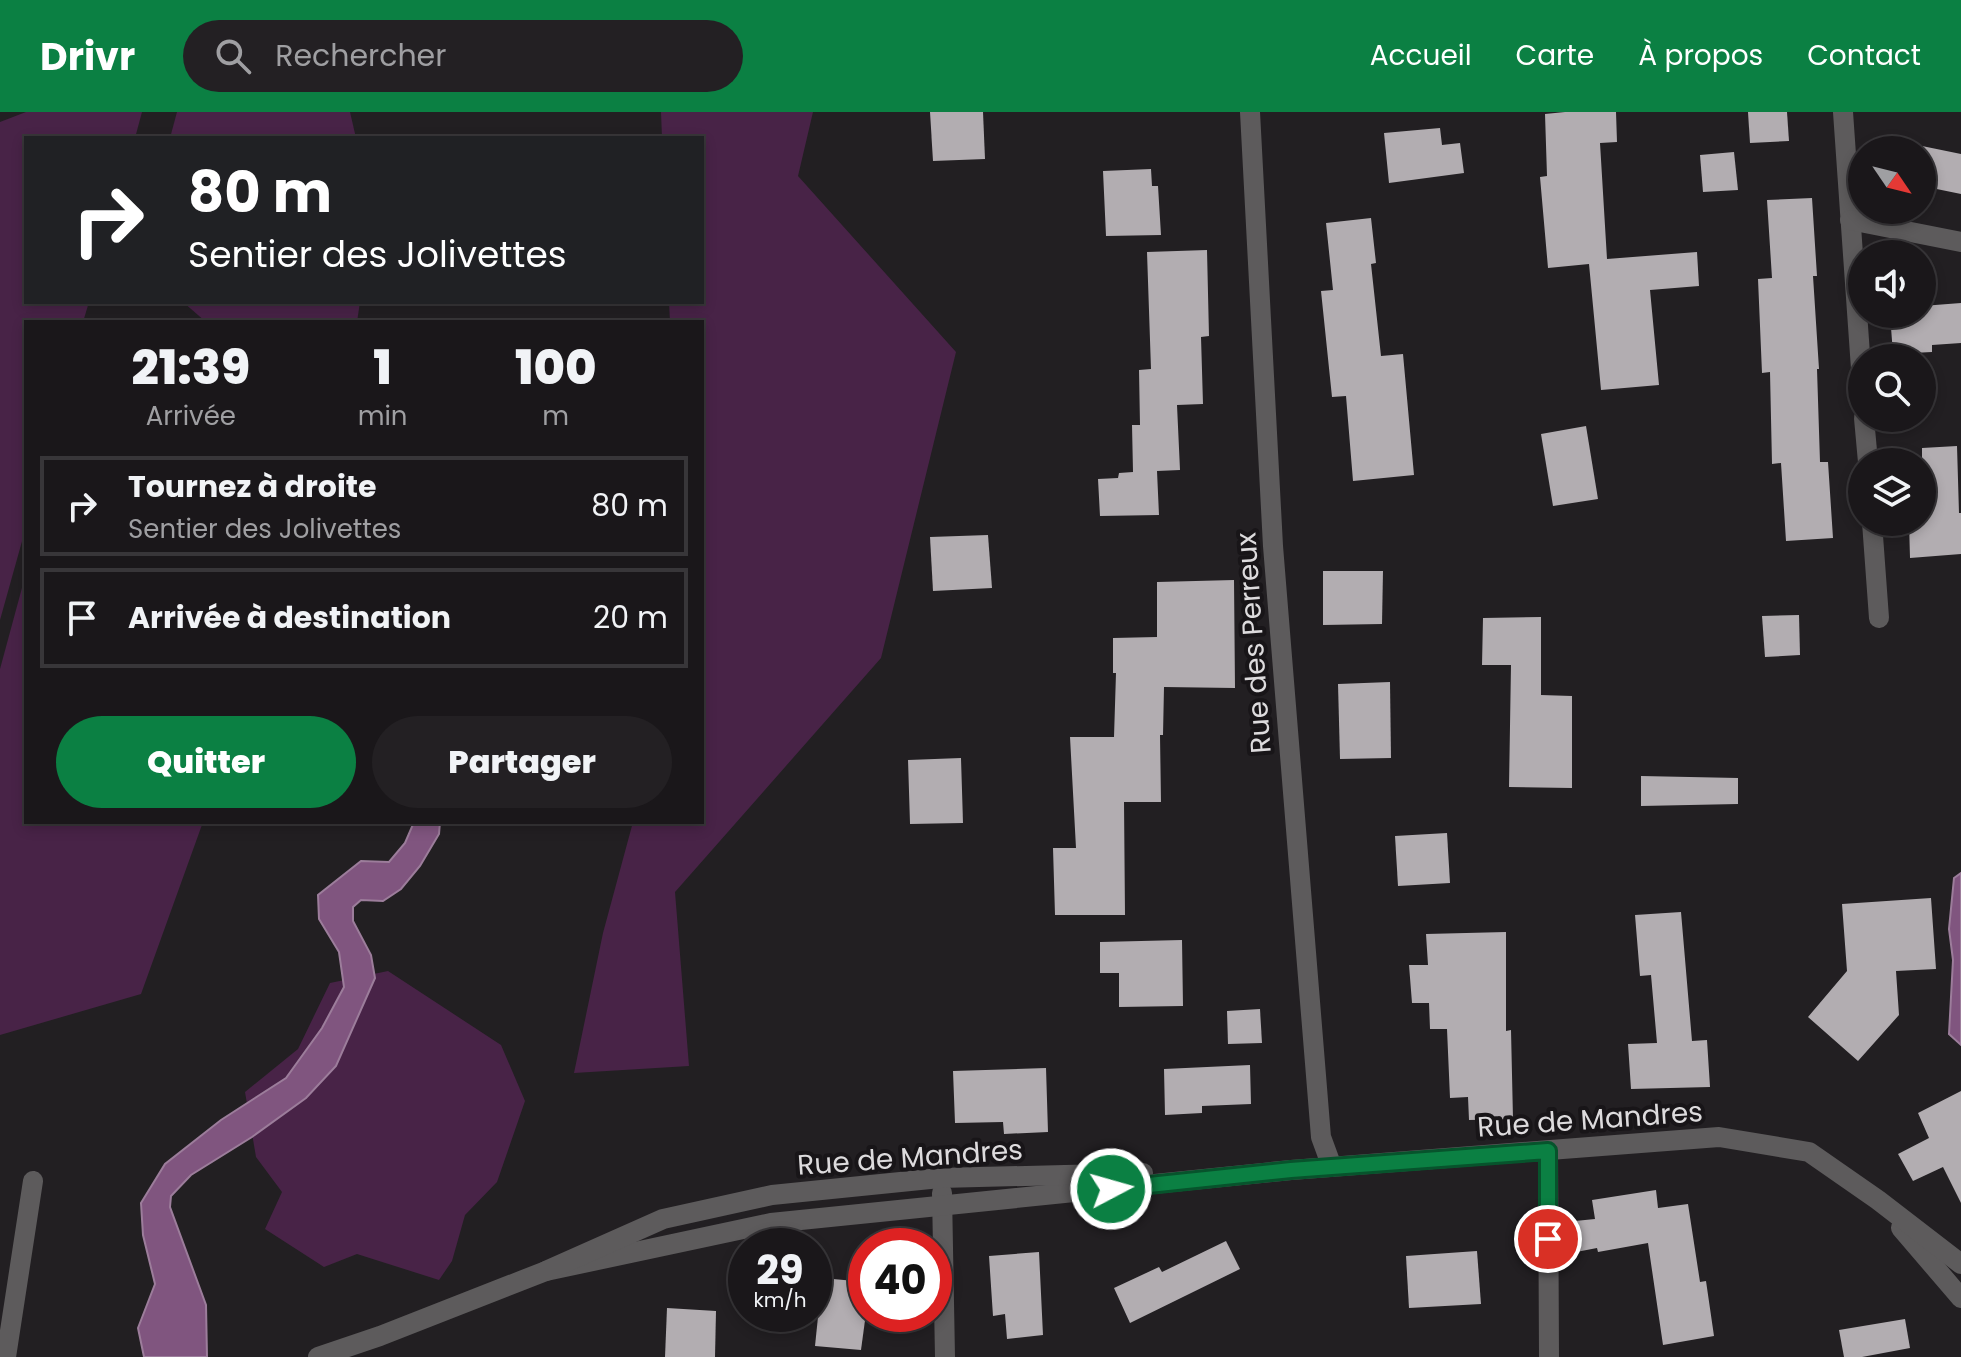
<!DOCTYPE html>
<html lang="fr">
<head>
<meta charset="utf-8">
<style>
	:root { --surface:#1a171a; --page:#232023; --text:#f1f3f6; --muted:#9f9fa2; --line:#383639; --accent:#0b8043 }
	body { margin:0; font-family:Poppins,sans-serif; background:var(--page); color:var(--text); height:100vh; display:flex; flex-direction:column; font-size:30px; white-space:nowrap }
	* { box-sizing:border-box; margin:0 }
	p { font-size:26px; color:var(--muted) }
	.icon { flex:none; width:44px; height:44px; fill:none; stroke:currentColor; stroke-width:2; stroke-linecap:round; stroke-linejoin:round }
	.map { position:relative; flex:1; overflow:hidden }
	.details { position:absolute; left:24px; top:208px; width:680px; height:504px; display:flex; flex-direction:column; background:var(--surface); border-radius:0px; box-shadow:0 4px 12px #0003,0 0 0 2px var(--line) }
	.details>* { flex:none }
	.hud { position:absolute; left:24px; top:24px; width:680px; height:168px; border-radius:0px; box-shadow:0 4px 12px #0003,0 0 0 2px var(--line); background:#202124; color:#fff; overflow:hidden }
	.needle { width:52px; rotate:125deg }
	.buttons { position:absolute; left:1848px; top:24px; display:grid; gap:16px }
	.buttons a { display:grid; place-items:center; width:88px; height:88px; border-radius:50%; background:var(--surface); box-shadow:0 4px 12px #0003,0 0 0 2px var(--line); font-size:40px }
	.speed { position:absolute; left:728px; top:1116px; display:flex; gap:16px; font-size:40px; font-weight:700; text-align:center }
	.speed>* { display:grid; place-content:center; width:104px; height:104px; border-radius:50%; background:var(--surface); box-shadow:0 4px 12px #0003,0 0 0 2px var(--line); line-height:1 }
	.speed small { font-size:20px; font-weight:400 }
	.speed .limit { border:12px solid #d22; background:#fff; color:#111 }
	.pin { position:absolute; display:grid; place-items:center; width:68px; height:68px; color:#fff; margin:-34px; border:4px solid #fff; border-radius:50%; box-shadow:0 2px 8px #0007 }
	.me { position:absolute; width:88px; margin:-44px; rotate:84deg; stroke-linejoin:round; filter:drop-shadow(0 0 6px #0008) }
	.turn { display:flex; align-items:center; gap:28px; height:168px; padding:0 32px; font-size:36px }
	.turn .icon { width:104px; height:104px; stroke-width:2.5 }
	.turn b { display:block; font-size:56px; line-height:68px }
	.eta { display:flex; justify-content:space-evenly; align-items:center; height:136px; text-align:center }
	.eta b { font-size:48px; font-weight:800; line-height:56px }
	.button { display:flex; gap:16px; margin-top:auto; padding:16px 32px }
	.button a { flex:1; height:92px; border-radius:48px; background:var(--accent); color:#fff; font-size:32px; font-weight:800; line-height:92px; text-align:center }
	.button a+a { background:var(--page); color:var(--text) }
	ul { padding:0; list-style:none }
	li { display:flex; align-items:center; gap:24px; height:100px; margin:0 16px 12px; padding:0 16px; border:4px solid var(--line); border-radius:0px }
	li div { flex:1 }
	li b { display:block; font-size:30px }
	li em { font-style:normal }
	header { display:flex; align-items:center; gap:48px; box-sizing:border-box; height:112px; padding:0 40px; background:var(--accent); color:#fff }
	header strong { font-size:38px }
	nav { display:flex; gap:44px; margin-inline-start:auto; font-size:28px }
	.search { width:560px; height:72px; background:var(--page); display:flex; align-items:center; gap:20px; box-sizing:border-box; padding:0 28px; border-radius:44px; color:var(--muted); font-size:30px }
	.map>svg:first-child { display:block }
	.green { fill:#482347 }
	.water { fill:#80557f; stroke:#9c7d9b; stroke-width:2 }
	.building { fill:#b2adb1 }
	.lines { fill:none; stroke-linecap:round; stroke-linejoin:round }
	.minor { stroke:#5d5b5c; stroke-width:20 }
	.route-casing { stroke:#07532c; stroke-width:20 }
	.route { stroke:#0b8043; stroke-width:14 }
	.labels { text-anchor:middle; stroke-width:8; stroke-linejoin:round; paint-order:stroke }
	.street-label { font-size:28px; fill:#dddbdd; stroke:#181518 }
</style>
</head>
<body>
<header>
<strong>Drivr</strong>
<div class="search"><svg class="icon" aria-label="search" viewBox="0 0 24 24"><circle cx="10" cy="10" r="6"/><path d="M15 15l6 6"/></svg>Rechercher</div>
<nav><a>Accueil</a><a>Carte</a><a>À propos</a><a>Contact</a></nav>
</header>
<div class="map">
<svg width="1961" height="1245" viewBox="0 0 1961 1245">
	<rect width="100%" height="100%" fill="#221f22"/>
	<g class="green">
		<polygon points="26,0 142,0 135,26 26,26 26,190 89,190 83,210 26,210 26,415 0,508 0,10"/>
		<polygon points="177,0 350,0 356,26 170,26"/>
		<polygon points="661,0 813,0 798,64 956,240 881,546 675,780 689,954 574,961 603,821 633,710 702,710 702,210 670,210 669,190 702,190 702,26 662,26"/>
		<polygon points="183,190 360,190 357,210 206,210"/>
		<polygon points="26,461 26,710 203,710 141,882 0,923 0,557"/>
		<polygon points="388,859 501,933 525,989 497,1070 465,1103 452,1149 439,1168 357,1142 324,1155 265,1117 282,1080 256,1045 245,980 298,937 330,871"/>
	</g>
	<g class="water">
		<polygon points="414,710 440,710 439,722 420,754 401,777 383,789 361,788 353,795 353,809 371,843 375,866 336,954 306,986 252,1025 191,1063 171,1084 170,1095 206,1193 207,1245 144,1245 138,1216 155,1172 143,1123 141,1091 165,1052 221,1008 286,966 322,916 344,875 339,840 319,807 318,783 361,749 389,750 405,731"/>
		<polygon points="1961,761 1961,933 1949,922 1953,848 1949,817 1954,766"/>
	</g>
	<g class="building">
		<polygon points="930,0 983,0 985,47 933,49"/>
		<polygon points="1565,0 1616,0 1617,30 1600,31 1607,147 1697,140 1699,174 1650,178 1659,273 1601,278 1589,152 1548,156 1540,65 1547,64 1545,2"/>
		<polygon points="1748,0 1787,0 1789,29 1750,31"/>
		<polygon points="1440,16 1442,33 1460,31 1464,61 1389,71 1384,21"/>
		<polygon points="1922,34 1961,42 1961,82 1922,74"/>
		<polygon points="1734,40 1738,78 1703,80 1700,43"/>
		<polygon points="1151,57 1152,74 1158,74 1161,123 1106,124 1103,59"/>
		<polygon points="1812,86 1817,164 1813,164 1819,257 1817,257 1820,350 1828,350 1833,426 1786,429 1781,351 1772,352 1770,260 1762,261 1758,167 1772,166 1767,88"/>
		<polygon points="1371,106 1376,151 1371,152 1381,244 1403,242 1414,363 1353,369 1346,284 1332,285 1321,179 1333,178 1326,111"/>
		<polygon points="1207,138 1209,224 1201,225 1203,292 1177,293 1180,358 1157,359 1159,403 1100,404 1098,367 1118,366 1119,361 1133,360 1132,313 1140,313 1139,258 1151,257 1147,140"/>
		<polygon points="1961,191 1961,231 1932,233 1932,240 1893,242 1890,202 1922,202 1922,194"/>
		<polygon points="1586,314 1598,387 1553,394 1541,322"/>
		<polygon points="1957,334 1959,401 1961,401 1961,442 1910,446 1909,410 1922,410 1922,336"/>
		<polygon points="988,423 992,476 933,479 930,425"/>
		<polygon points="1323,459 1383,459 1382,512 1323,513"/>
		<polygon points="1234,468 1235,576 1164,575 1163,623 1160,623 1161,690 1124,690 1125,803 1055,803 1053,736 1076,736 1070,625 1114,625 1116,561 1113,561 1113,526 1157,525 1157,470"/>
		<polygon points="1799,503 1800,543 1765,545 1762,504"/>
		<polygon points="1541,505 1541,583 1572,584 1572,676 1509,675 1511,553 1482,553 1483,506"/>
		<polygon points="1390,570 1391,646 1340,647 1338,572"/>
		<polygon points="961,646 963,711 910,712 908,648"/>
		<polygon points="1641,664 1738,666 1738,692 1641,694"/>
		<polygon points="1447,721 1450,771 1398,774 1395,724"/>
		<polygon points="1931,786 1936,857 1896,859 1899,903 1858,949 1808,905 1847,859 1842,792"/>
		<polygon points="1681,800 1692,929 1707,928 1710,975 1631,977 1628,932 1657,931 1651,863 1640,864 1635,803"/>
		<polygon points="1506,820 1506,919 1511,918 1513,1007 1469,1008 1468,985 1450,986 1447,917 1430,917 1429,891 1412,891 1409,853 1428,853 1426,822"/>
		<polygon points="1182,828 1183,894 1119,895 1119,861 1100,861 1100,830"/>
		<polygon points="1260,897 1262,931 1228,932 1227,899"/>
		<polygon points="1250,953 1251,992 1202,994 1202,1001 1165,1003 1164,957"/>
		<polygon points="1046,956 1048,1020 1004,1022 1003,1010 955,1011 953,959"/>
		<polygon points="1961,979 1961,1091 1943,1055 1913,1069 1898,1042 1929,1026 1918,1001"/>
		<polygon points="1656,1078 1658,1096 1688,1092 1700,1170 1706,1169 1714,1224 1663,1233 1648,1131 1598,1140 1597,1136 1571,1141 1565,1110 1595,1107 1592,1088"/>
		<polygon points="1226,1129 1240,1157 1130,1211 1114,1176 1159,1155 1162,1160"/>
		<polygon points="1477,1139 1481,1192 1409,1196 1406,1144"/>
		<polygon points="1039,1140 1043,1223 1007,1227 1005,1202 993,1204 989,1144"/>
		<polygon points="822,1166 866,1170 866,1201 861,1238 815,1234"/>
		<polygon points="667,1196 716,1199 715,1245 665,1245"/>
		<polygon points="1905,1207 1910,1236 1862,1245 1844,1245 1839,1218"/>
	</g>
	<g class="lines">
		<g class="minor">
			<polyline points="1250,0 1273,434 1321,1025 1332,1055"/>
			<polyline points="1843,0 1862,271"/>
			<polyline points="1850,108 1961,130"/>
			<polyline points="1864,306 1868,350"/>
			<polyline points="1872,410 1879,506"/>
			<polyline points="1548,1039 1549,1245"/>
			<polyline points="942,1081 945,1245"/>
			<polyline points="1901,1116 1961,1186"/>
			<polyline points="546,1159 771,1111 1291,1058 1719,1025 1809,1040 1878,1088 1961,1152"/>
			<polyline points="6,1245 33,1069"/>
			<polyline points="318,1245 380,1224 546,1159 663,1107 772,1083 940,1066 1143,1061"/>
		</g>
	</g>
	<g class="lines">
		<defs>
			<polyline id="route" points="1111,1077 1291,1058 1548,1039 1548,1127"/>
		</defs>
		<use href="#route" class="route-casing"/>
		<use href="#route" class="route"/>
	</g>
	<g class="labels">
		<g class="street-label">
			<text transform="translate(1253 531) rotate(-94)" y="10">Rue des Perreux</text>
			<text transform="translate(1590 1007) rotate(-4)" y="10">Rue de Mandres</text>
			<text transform="translate(910 1045) rotate(-4)" y="10">Rue de Mandres</text>
		</g>
	</g>
</svg>
<div class="buttons">
<a><svg class="needle" viewBox="-14 -14 28 28"><path d="M0-13l5 13h-10z" fill="#e53935"/><path d="M0 13l5-13h-10z" fill="#9f9fa2"/></svg></a>
<a><svg class="icon" aria-label="sound" viewBox="0 0 24 24"><path d="M4 9h4l5-4v14l-5-4H4zM17 9q2 3 0 6"/></svg></a>
<a><svg class="icon" aria-label="search" viewBox="0 0 24 24"><circle cx="10" cy="10" r="6"/><path d="M15 15l6 6"/></svg></a>
<a><svg class="icon" aria-label="layers" viewBox="0 0 24 24"><path d="M12 4l9 5-9 5-9-5zM3 14l9 5 9-5"/></svg></a>
</div>
<div class="speed"><div>29<small>km/h</small></div><div class="limit">40</div></div>
<div class="pin" style="left:1548px;top:1127px;background:#d93025"><svg class="icon" aria-label="arrive" viewBox="0 0 24 24"><path d="M6 21V4h12l-3 4 3 4H6"/></svg></div>
<svg class="me" style="left:1111px;top:1077px" viewBox="-20 -20 40 40"><circle r="17" fill="#0b8043" stroke="#fff" stroke-width="3"/><path d="M0-11L8 9 0 5-8 9z" fill="#fff"/></svg>
<div class="hud">
<div class="turn"><svg class="icon" aria-label="right" viewBox="0 0 24 24"><path d="M7 20v-9h11M14 6l5 5-5 5"/></svg><div><b>80 m</b>Sentier des Jolivettes</div></div>
</div>
<section class="details">
<div class="eta">
<div><b>21:39</b><p>Arrivée</p></div>
<div><b>1</b><p>min</p></div>
<div><b>100</b><p>m</p></div>
</div>
<ul>
<li><svg class="icon" aria-label="right" viewBox="0 0 24 24"><path d="M7 20v-9h11M14 6l5 5-5 5"/></svg><div><b>Tournez à droite</b><p>Sentier des Jolivettes</p></div><em>80 m</em></li>
<li><svg class="icon" aria-label="arrive" viewBox="0 0 24 24"><path d="M6 21V4h12l-3 4 3 4H6"/></svg><div><b>Arrivée à destination</b></div><em>20 m</em></li>
</ul>
<div class="button"><a>Quitter</a><a>Partager</a></div>
</section>
</div>
</body>
</html>
